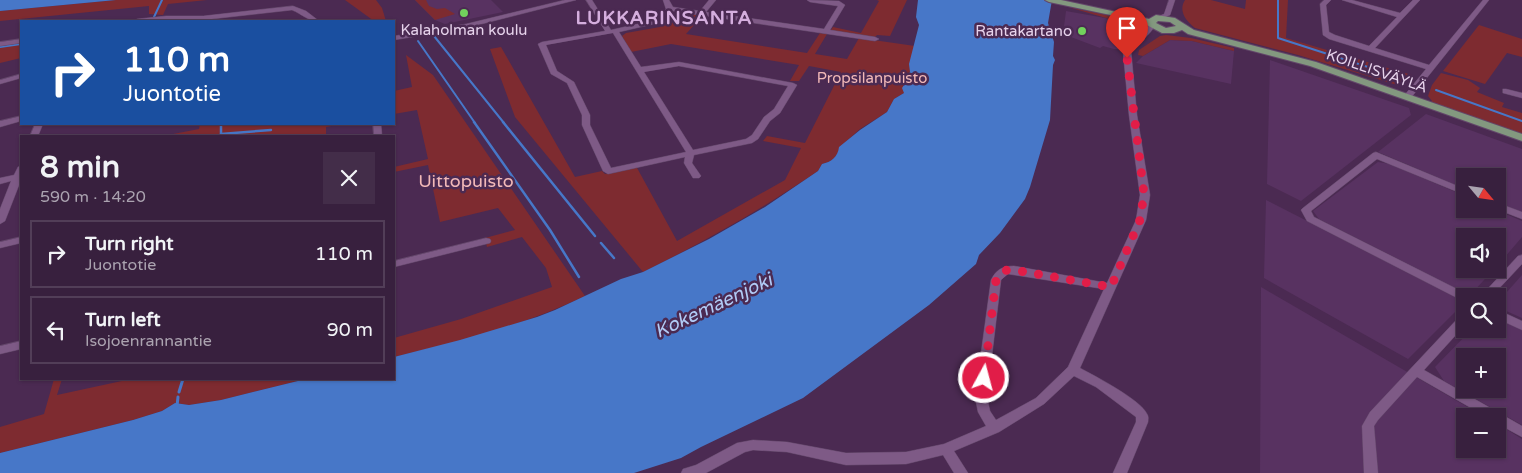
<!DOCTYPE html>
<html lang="en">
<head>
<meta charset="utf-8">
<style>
	:root { --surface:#38203e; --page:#432d49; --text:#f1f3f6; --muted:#aba3b0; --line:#523e58 }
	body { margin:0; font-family:"Varela Round",sans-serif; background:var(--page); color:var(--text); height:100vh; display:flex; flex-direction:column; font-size:19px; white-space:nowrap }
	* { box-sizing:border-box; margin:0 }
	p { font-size:16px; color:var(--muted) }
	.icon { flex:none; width:28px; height:28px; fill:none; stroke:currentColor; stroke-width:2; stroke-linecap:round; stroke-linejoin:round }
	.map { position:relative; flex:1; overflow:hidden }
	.sheet { position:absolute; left:20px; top:135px; width:375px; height:245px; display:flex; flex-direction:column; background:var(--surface); border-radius:0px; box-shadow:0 1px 4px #0004,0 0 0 1px var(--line) }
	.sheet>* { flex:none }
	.hud { position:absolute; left:20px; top:20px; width:375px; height:105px; border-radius:0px; box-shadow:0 1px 4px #0004,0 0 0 1px var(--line); background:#1a4fa0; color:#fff; overflow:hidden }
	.needle { width:32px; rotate:119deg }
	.fabs { position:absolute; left:1456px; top:168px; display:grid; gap:10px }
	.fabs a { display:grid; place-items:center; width:50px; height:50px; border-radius:0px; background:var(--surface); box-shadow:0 1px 4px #0004,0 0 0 1px var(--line); font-size:25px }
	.pin { position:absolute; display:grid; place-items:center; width:42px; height:42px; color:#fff; margin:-51px -21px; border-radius:50% 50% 50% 0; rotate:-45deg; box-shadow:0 0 5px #0007 }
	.pin .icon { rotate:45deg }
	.me { position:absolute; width:55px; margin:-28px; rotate:7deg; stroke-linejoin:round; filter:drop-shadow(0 0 4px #0008) }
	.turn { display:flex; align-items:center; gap:18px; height:105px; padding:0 20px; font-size:22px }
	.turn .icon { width:65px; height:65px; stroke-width:2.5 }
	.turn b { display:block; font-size:35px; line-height:42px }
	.round { display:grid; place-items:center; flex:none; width:52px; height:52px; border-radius:0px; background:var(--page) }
	.overview { display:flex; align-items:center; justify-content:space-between; height:85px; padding:0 20px }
	h1 { font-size:30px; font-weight:700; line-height:38px }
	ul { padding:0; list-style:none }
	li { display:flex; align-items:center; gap:15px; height:68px; margin:0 10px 8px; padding:0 10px; border:2px solid var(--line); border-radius:0px }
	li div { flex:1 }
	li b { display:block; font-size:19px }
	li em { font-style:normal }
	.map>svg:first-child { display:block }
	.built { fill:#583261; fill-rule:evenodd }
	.green { fill:#7e2b30 }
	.water { fill:#4777c8 }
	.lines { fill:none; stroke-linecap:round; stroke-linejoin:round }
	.stream-far2 { stroke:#4777c8; stroke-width:2 }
	.stream-far1 { stroke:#4777c8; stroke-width:2.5 }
	.stream { stroke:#4777c8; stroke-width:3 }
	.minor-casing { stroke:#63476a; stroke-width:1 }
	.major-casing { stroke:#63476a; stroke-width:2 }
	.minor { fill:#7e5a86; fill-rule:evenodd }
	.major { fill:#83987f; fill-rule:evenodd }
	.shaded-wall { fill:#581d48 }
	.route { stroke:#e11d48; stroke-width:9; stroke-dasharray:0 16.2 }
	.poi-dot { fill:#72d25d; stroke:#4b2a52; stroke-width:2 }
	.labels { text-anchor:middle; stroke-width:5; stroke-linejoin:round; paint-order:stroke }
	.far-poi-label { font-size:15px; fill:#e7d3ec; stroke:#4b2a52 }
	.far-street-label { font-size:15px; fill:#e7d3ec; stroke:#4b2a52 }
	.far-park-label { font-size:15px; fill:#f2b9b8; stroke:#4b2a52 }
	.park-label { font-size:18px; fill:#f2b9b8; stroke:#4b2a52 }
	.far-district-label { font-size:19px; font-weight:bold; letter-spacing:1px; fill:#d5aede; stroke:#4b2a52 }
	.water-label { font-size:19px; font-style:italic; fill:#b1cbf6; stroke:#4b2a52 }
</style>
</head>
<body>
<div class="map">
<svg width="1522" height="473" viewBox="0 0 1522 473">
	<rect width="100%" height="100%" fill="#4b2a52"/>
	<g class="built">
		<polygon points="415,0 491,0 503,12 445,24 435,20"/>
		<polygon points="1066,11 1122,21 1132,35 1119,49 1114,49 1103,46 1100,48 1063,34"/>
		<polygon points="1170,40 1192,41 1234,51 1231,84 1136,63 1143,56"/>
		<polygon points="1270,60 1409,108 1411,115 1301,201 1267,184"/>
		<polygon points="1426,114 1522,149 1522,213 1498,202 1498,176 1465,176 1465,189 1378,152"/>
		<polygon points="1378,162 1390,164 1465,196 1465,209 1494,209 1522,221 1522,237 1498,265 1498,236 1465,236 1465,269 1494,269 1473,292 1459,290 1319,219 1313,211"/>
		<polygon points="1266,200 1456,297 1462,305 1408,359 1264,278"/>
		<polygon points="1522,275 1522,318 1504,310 1498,302"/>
		<polygon points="1261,287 1483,416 1465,416 1465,449 1498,449 1498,424 1522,439 1522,473 1260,473"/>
		<path d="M1498 318 1522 330V425L1444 381 1435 367 1472 329H1498ZM1465 356H1498V389H1465Z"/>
	</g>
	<g class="green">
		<polygon points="116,0 207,0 168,4 163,15 149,14 149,6 0,21 0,11"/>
		<polygon points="345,0 376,0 382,8 386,21 374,21"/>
		<polygon points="415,0 426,0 429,6 437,9 445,8 455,14 435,20"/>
		<polygon points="877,0 907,0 890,36 877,35 874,38 834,32 831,30 833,27 861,33 879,1"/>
		<path d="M1185 0H1211L1245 9 1246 0H1288L1286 38 1412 75 1399 85H1397L1298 55 1195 28C1186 21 1178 11 1185 0Z"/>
		<polygon points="1068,7 1130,20 1146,30 1130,39 1127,37 1128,30 1122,26 1123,25 1106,18"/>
		<path d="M680 12 703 15 686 34 807 53 820 33 827 34 815 54 847 59 859 38 915 46 910 64V72L904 85V93L894 99 887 112 860 129 840 147C838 157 831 162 822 164L818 171C762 209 704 242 643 272L515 117 490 49 501 47 575 177 602 171 605 174 636 166 677 241 785 180 801 148 763 141 767 136 805 143 841 72 809 66 799 81H790L799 65 671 44 631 52 622 36 626 33 660 27 674 13Z"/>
		<polygon points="1479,25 1522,39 1522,57 1507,53 1485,84 1443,71"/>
		<polygon points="1166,35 1191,38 1234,48 1234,51 1192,41 1170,40 1143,56 1138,55 1139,50 1160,36"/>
		<polygon points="21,42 21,58 0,63 0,46"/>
		<path d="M406 55 433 75 585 296C525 325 458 342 394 357V338L461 319 552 287 546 268 522 237 487 247 485 238 515 230 498 208 440 222 428 165 394 172V167L428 159 417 110 394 114V91L412 87Z"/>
		<polygon points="1441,73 1468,80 1480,88 1477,92 1504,103 1502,107 1522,113 1522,136 1431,103 1432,101 1428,96 1432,85"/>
		<polygon points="200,124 343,124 326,127 326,136 163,136 199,129"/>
		<polygon points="54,379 62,379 57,395 131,379 306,379 221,400 189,405 175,403 162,411 133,420 0,453 0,427 44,414"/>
	</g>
	<g class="water">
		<polygon points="0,0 116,0 0,11"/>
		<path d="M918 0H1052L1048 23 1054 42 1053 56 1055 60 1053 65 1050 120 1030 187 1025 199 1000 233 979 255 976 264 929 305 803 398 701 447 681 458 634 473H0V453L133 420 162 411 175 403 189 405 221 400 306 379H394V357L460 340 537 317 555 310 621 279 643 272 709 239 765 207 818 171 822 164C831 162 838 157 839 147L860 130 887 112 894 99 904 93 902 88 906 82 907 76 910 72 909 64 919 25 916 17Z"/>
	</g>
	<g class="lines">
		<g class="stream-far2">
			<polyline points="1278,0 1278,38 1402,78"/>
			<polyline points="154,17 162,0"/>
			<polyline points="434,36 504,123"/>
			<polyline points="418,41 475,123"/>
			<polyline points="0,47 21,44"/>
			<polyline points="1436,90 1522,121"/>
		</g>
		<g class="stream-far1">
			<polyline points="474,122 550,230 579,277"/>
			<polyline points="503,122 595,236"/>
			<polyline points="221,124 221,136"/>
			<polyline points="221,134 271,130"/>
			<polyline points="601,243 614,258"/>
		</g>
		<g class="stream">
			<polyline points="179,392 183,379"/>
			<polyline points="177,406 178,397"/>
		</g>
		<defs>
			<g id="minor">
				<polygon points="565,0 576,0 466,28 394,40 394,36 466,24"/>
				<path d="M586 0H592L611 30 654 20 666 9 663 0H669L673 7 700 11 709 0H716L706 12 824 29 838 6 810 2 807 0 839 1 845 5 830 30 875 37 879 39 875 41 672 11 658 23 619 32 641 67 679 62 793 83 797 85 780 113 770 121 758 139 752 143 694 155 692 163 701 176 699 178H693L684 163 685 157 608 174 603 171 582 125V115L567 83 551 74 538 44 542 42 605 31ZM613 33 686 152 611 168 590 125V115L574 82 557 71 546 45ZM679 66 788 86 774 109 764 117 752 135 746 139 693 150 644 72Z"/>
				<polygon points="1169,0 1175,0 1170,15 1161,19 1157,19 1157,17 1164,14"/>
				<polygon points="1324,0 1331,0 1326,5 1329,32 1335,35 1369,46 1397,17 1342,0 1352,0 1400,13 1413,0 1420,0 1375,48 1429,65 1483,0 1489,0 1410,99 1407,99 1403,97 1426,69 1329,39 1323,35 1320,4"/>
				<path d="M293 6 306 11 319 21C309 22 302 14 292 10L203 20 134 21 137 19 166 16H203Z"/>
				<path d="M1152 23 1155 25C1151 35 1138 42 1131 51L1137 115 1150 195 1146 220 1080 368C1095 376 1141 400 1147 414 1149 417 1148 419 1148 422L1127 473H1113L1136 422V417L1096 387 1074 376 1044 404 999 432 954 451 968 473H954L943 455 906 464 846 465 787 452 753 450 745 452 706 473H681L683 469 696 465 737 443 753 440 787 442 846 453 906 452 944 444 986 426 978 412 975 397 991 280C996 270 1002 266 1014 266L1107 283 1136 220 1140 195 1129 115 1123 51 1130 41ZM1008 274 1104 289 1068 367 1036 398 996 420 990 411 987 397 1001 280Z"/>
				<polygon points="21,39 21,43 0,46 0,42"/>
				<polygon points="21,74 21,78 0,84 0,80"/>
				<polygon points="1503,89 1506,89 1522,93 1522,98 1503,93"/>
				<polygon points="21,116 21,121 0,127 0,121"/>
				<polygon points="35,124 43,124 38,136 30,136"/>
				<polygon points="373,124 381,124 382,136 374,136"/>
				<polygon points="1376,152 1465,189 1465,195 1377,159 1311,211 1314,217 1469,295 1465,296 1465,302 1307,221 1301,210 1303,208 1373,153"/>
				<polygon points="21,166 21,180 5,221 0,224 0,209 11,181 0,184 0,178 14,175 18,167"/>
				<polygon points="1498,203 1522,212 1522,219 1496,209"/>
				<polygon points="21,237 21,243 0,248 0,242"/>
				<polygon points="486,238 490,239 491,241 490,243 394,267 394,261"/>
				<polygon points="1522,255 1522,264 1492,296 1481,296 1518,256"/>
				<polygon points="1498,310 1522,321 1522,330 1498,319"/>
				<polygon points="1465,314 1465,325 1424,370 1522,426 1522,437 1498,424 1498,416 1485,416 1417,377 1378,420 1374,426 1378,473 1364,473 1362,426 1370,412 1461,315"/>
				<polygon points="21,341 21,349 0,354 0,346"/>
			</g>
			<path id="major" d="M1045 0H1061L1149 19 1156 15 1175 18 1194 30 1316 62 1522 134V141L1310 66 1188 34 1182 30 1174 33H1162L1139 21 1049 2ZM1158 21 1170 22 1176 26 1166 28 1156 23Z"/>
		</defs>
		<use href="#minor" class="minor-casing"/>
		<use href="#major" class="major-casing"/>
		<use href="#minor" class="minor"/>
		<use href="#major" class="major"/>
	</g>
	<polygon class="shaded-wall" points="143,124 153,124 144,125"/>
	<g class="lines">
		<path class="route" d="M984 378 996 280C1000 272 1005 269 1014 270L1111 287 1140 220 1144 194 1127 58"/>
	</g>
	<g class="poi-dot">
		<circle cx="464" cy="13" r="5"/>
		<circle cx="1082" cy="31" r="5"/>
	</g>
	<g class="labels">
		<g class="far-poi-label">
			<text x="464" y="35">Kalaholman koulu</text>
			<text x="1072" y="36" text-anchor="end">Rantakartano</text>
		</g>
		<g class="far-street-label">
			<text transform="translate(1377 71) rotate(19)" y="5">KOILLISVÄYLÄ</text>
		</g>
		<g class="far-park-label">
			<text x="872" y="83">Propsilanpuisto</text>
		</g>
		<g class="park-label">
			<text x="466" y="187">Uittopuisto</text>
		</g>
		<g class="far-district-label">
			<text x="664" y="24">LUKKARINSANTA</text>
		</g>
		<g class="water-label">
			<text transform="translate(713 305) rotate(-25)" y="7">Kokemäenjoki</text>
		</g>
	</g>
</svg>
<div class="fabs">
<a><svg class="needle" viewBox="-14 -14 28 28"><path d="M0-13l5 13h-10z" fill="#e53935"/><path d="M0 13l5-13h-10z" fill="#aba3b0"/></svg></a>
<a><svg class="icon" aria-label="sound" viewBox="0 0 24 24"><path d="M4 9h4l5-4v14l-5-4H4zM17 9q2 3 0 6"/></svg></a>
<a><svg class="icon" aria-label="search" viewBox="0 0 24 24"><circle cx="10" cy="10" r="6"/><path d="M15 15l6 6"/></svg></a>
<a>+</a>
<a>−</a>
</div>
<div class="pin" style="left:1127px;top:58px;background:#d93025"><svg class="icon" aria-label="arrive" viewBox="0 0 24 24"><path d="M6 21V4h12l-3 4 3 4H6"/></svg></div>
<svg class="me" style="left:984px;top:378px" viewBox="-20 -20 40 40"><circle r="17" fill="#e11d48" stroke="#fff" stroke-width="3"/><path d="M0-11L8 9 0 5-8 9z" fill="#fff"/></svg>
<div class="hud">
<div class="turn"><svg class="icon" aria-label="right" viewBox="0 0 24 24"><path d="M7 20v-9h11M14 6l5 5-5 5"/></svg><div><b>110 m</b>Juontotie</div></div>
</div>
<section class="sheet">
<div class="overview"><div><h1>8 min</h1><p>590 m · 14:20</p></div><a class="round"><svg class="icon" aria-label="close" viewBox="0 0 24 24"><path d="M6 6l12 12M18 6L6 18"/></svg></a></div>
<ul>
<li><svg class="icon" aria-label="right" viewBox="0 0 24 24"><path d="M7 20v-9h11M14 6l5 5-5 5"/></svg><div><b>Turn right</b><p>Juontotie</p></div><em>110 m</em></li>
<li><svg class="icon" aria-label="left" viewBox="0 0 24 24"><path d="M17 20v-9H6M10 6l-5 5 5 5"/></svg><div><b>Turn left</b><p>Isojoenrannantie</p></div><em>90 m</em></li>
</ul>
</section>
</div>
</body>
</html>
